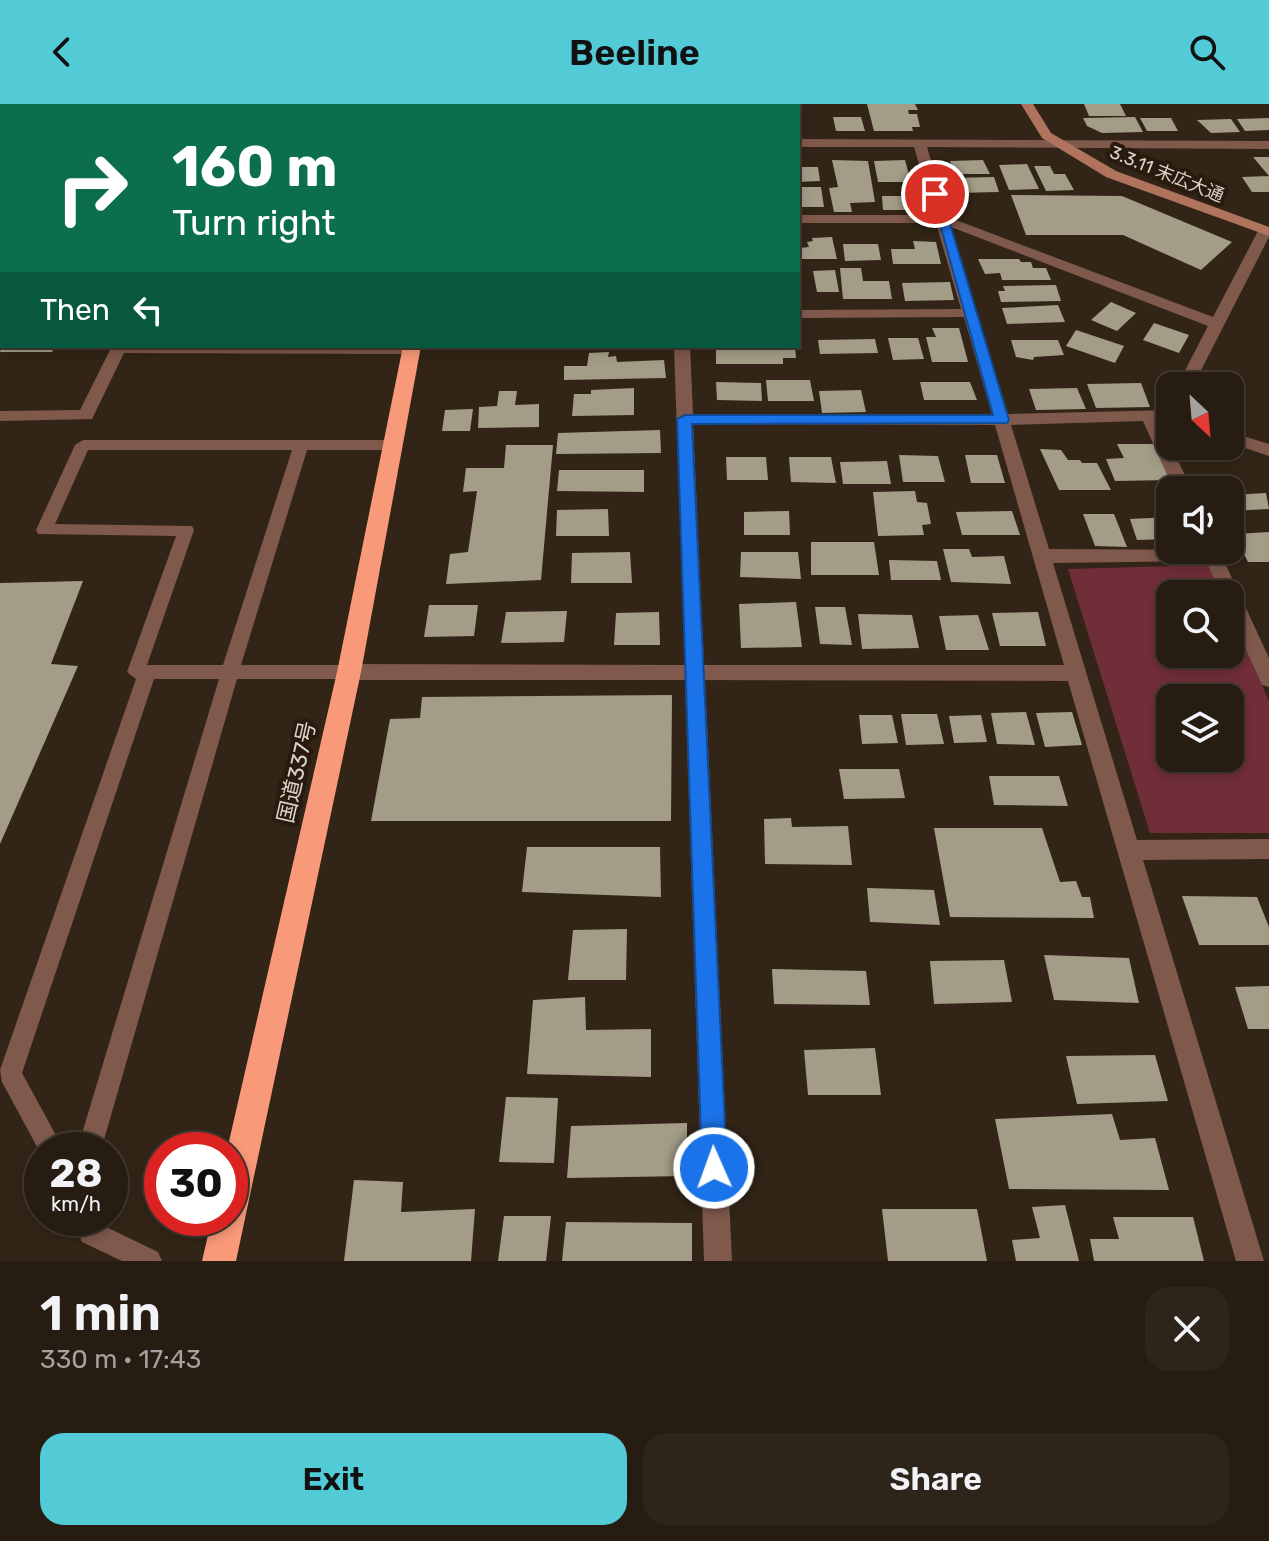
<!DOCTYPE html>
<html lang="en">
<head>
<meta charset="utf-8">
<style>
	:root { --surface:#261c11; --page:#2e251a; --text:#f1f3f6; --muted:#a4a19f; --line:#423a31; --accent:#52cbd7 }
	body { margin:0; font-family:Rubik,"Noto Sans JP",sans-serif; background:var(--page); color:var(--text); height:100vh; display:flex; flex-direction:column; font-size:30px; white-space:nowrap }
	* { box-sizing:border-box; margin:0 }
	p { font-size:26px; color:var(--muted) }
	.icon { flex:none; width:44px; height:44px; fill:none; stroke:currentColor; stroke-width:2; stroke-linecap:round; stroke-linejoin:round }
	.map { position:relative; height:1157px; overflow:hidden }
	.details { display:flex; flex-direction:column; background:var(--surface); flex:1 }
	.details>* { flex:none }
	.banner { position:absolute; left:0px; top:0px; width:800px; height:244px; box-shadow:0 4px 12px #0003,0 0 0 2px var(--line); background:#0b6e4f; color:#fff; overflow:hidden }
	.needle { width:52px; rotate:154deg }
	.fabs { position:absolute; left:1156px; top:268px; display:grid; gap:16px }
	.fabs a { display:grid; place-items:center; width:88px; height:88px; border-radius:16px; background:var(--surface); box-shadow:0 4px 12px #0003,0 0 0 2px var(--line); font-size:40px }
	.speed { position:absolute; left:24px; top:1028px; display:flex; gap:16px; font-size:40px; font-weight:700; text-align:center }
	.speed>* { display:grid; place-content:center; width:104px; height:104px; border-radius:50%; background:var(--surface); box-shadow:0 4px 12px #0003,0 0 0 2px var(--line); line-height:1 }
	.speed small { font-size:20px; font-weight:400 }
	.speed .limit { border:12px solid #d22; background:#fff; color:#111 }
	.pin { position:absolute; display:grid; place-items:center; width:68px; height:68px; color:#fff; margin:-34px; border:4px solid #fff; border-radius:50%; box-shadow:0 2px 8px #0007 }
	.me { position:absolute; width:88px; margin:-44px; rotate:358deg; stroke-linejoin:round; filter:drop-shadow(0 0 6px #0008) }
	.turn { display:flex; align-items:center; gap:28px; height:168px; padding:0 40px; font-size:36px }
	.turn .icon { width:104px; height:104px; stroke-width:2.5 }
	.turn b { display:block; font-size:56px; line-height:68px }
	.then { display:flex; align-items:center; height:76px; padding:0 40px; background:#0003; gap:16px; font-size:30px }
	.round { display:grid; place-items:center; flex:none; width:84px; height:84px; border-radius:24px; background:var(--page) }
	.overview { display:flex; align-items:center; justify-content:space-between; height:136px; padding:0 40px }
	h1 { font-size:48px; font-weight:600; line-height:60px }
	.cta { display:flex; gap:16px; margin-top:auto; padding:16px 40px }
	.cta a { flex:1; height:92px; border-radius:24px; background:var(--accent); color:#111; font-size:32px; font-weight:600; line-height:92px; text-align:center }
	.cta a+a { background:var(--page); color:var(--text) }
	header { display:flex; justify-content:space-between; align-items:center; height:104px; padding:0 40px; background:var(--accent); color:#111; font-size:36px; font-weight:600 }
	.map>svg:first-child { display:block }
	.green { fill:#702e39; fill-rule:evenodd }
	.building { fill:#a39d87 }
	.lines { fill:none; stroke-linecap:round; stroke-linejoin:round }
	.lane { fill:#7f594b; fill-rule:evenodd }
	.street { fill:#7f594b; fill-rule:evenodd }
	.secondary { fill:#b0735e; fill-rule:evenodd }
	.highway { fill:#f89979; fill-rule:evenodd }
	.route { fill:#1a73e8; stroke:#114b97; stroke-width:2 }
	.labels { text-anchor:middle; stroke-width:8; stroke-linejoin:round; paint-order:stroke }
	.far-street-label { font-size:18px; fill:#dbd2c9; stroke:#281b0d }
	.street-label { font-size:22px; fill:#dbd2c9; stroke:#281b0d }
</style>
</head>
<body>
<header><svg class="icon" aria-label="back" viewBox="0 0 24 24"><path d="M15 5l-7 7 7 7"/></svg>Beeline<svg class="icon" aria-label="search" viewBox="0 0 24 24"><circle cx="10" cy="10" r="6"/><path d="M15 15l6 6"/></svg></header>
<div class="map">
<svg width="1269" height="1157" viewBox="0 0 1269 1157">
	<rect width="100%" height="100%" fill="#322517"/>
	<g class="green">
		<polygon points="0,0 445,0 2,2 2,52"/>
		<path d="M1208 461 1221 490H1170V550H1230V510L1269 597V729H1150L1068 465ZM1170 594H1230V654H1170Z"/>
	</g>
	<g class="building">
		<polygon points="867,0 915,0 918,6 908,6 909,10 917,10 920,23 912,23 913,27 874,27"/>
		<polygon points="1084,0 1120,0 1126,12 1089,12"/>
		<polygon points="833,13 861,13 865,27 836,27"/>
		<polygon points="1135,13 1143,28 1102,29 1087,22 1083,14"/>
		<polygon points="1140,14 1171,14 1178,27 1147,27"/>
		<polygon points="1269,14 1269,26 1245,27 1237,15"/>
		<polygon points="1231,15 1240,28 1211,29 1197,16"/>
		<polygon points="1253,53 1269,53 1269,88 1252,88 1242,73 1269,72"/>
		<polygon points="832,56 868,57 875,98 850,99 852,108 834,108 829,84 838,83"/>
		<polygon points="905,56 911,78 878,78 874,57"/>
		<polygon points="983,56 990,70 955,70 950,57"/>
		<polygon points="1027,60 1039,85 1009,86 999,61"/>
		<polygon points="1034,62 1050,62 1054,70 1065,70 1074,86 1046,87"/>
		<polygon points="798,63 818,63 820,77 798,78"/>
		<polygon points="994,73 999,88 957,89 952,74"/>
		<polygon points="798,83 821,83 824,103 798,103"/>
		<polygon points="1011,91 1122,92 1232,138 1201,166 1123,131 1026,131"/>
		<polygon points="882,92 920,92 922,106 883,106"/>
		<polygon points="832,133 837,155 801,155 799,144 809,143 807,138 813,137 812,134"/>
		<polygon points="913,137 936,138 941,160 893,160 891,145 915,145"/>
		<polygon points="843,140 878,140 881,156 845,157"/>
		<polygon points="978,155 1019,155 1021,158 1031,158 1033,164 1046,164 1051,176 1002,176 1000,169 985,170"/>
		<polygon points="840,164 861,164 863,177 889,177 892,195 843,195"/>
		<polygon points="835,166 839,188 817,188 813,167"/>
		<polygon points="950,178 954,196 905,197 902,179"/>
		<polygon points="1056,181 1061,197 1001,198 998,187 1005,187 1003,182"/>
		<polygon points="1111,198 1136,209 1117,227 1091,216"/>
		<polygon points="1058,201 1065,218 1007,220 1002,204"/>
		<polygon points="1154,219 1189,231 1179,249 1143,236"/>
		<polygon points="932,224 959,224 968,258 932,258 926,233 936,233"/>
		<polygon points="1076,226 1124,242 1115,259 1066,242"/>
		<polygon points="888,234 918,234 924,255 893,256"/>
		<polygon points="875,235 878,249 820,250 818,236"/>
		<polygon points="1011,236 1058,236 1064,251 1034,253 1033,256 1016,253"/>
		<polygon points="2,242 55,242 52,248 0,248"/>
		<polygon points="716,242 795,242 796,254 783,254 783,260 716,260"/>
		<polygon points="609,248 608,253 616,252 617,258 664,256 666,274 564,276 564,262 587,262 589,249"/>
		<polygon points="766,276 810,276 814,297 768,297"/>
		<polygon points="716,278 761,279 762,297 717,296"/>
		<polygon points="920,278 970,278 977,296 924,296"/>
		<polygon points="1141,279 1150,303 1096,304 1087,280"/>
		<polygon points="634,284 634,311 572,312 574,290 591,290 591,286"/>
		<polygon points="1077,284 1086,305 1036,306 1029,285"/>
		<polygon points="861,286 866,308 822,309 819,287"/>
		<polygon points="499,287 517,287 515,301 539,300 539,323 478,324 479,303 497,302"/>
		<polygon points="473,305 470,327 442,327 445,306"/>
		<polygon points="660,326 661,349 556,350 558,329"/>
		<polygon points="1117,340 1153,340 1170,376 1115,377 1106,355 1124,354"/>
		<polygon points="506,341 553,341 541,476 446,480 450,450 468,448 477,387 463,388 466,364 504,364"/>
		<polygon points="1040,345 1061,346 1068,356 1080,356 1082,359 1097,359 1111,386 1059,386"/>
		<polygon points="899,351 938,352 945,378 903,378"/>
		<polygon points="965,351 997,351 1005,379 971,379"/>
		<polygon points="726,353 766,353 768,376 727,376"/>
		<polygon points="789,353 831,353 836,379 791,378"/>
		<polygon points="887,357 891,380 843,380 840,358"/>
		<polygon points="559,366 644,366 644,388 557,387"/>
		<polygon points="915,387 917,398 927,399 931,420 922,421 924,431 878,432 873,388"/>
		<polygon points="1266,389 1269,405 1230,407 1230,391"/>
		<polygon points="608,405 609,432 556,432 557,406"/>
		<polygon points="789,407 790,431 744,431 744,408"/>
		<polygon points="1012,407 1020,431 962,431 956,408"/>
		<polygon points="1083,410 1114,410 1127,443 1095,442"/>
		<polygon points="1170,413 1170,435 1137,436 1130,415"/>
		<polygon points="1269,428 1269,458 1248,458 1234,430"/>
		<polygon points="811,438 874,438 879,471 811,471"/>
		<polygon points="943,445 969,445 972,453 1004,452 1011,480 951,478"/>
		<polygon points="630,448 632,479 571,479 572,449"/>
		<polygon points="741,448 798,448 801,475 740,473"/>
		<polygon points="889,456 937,457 941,476 891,476"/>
		<polygon points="83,477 51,560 78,562 0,740 0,479"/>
		<polygon points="796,498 802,543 741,544 739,500"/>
		<polygon points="429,501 478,501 474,532 424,533"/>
		<polygon points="815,503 845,503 852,541 820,540"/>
		<polygon points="567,507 564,538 501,539 506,508"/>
		<polygon points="659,508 660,541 614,541 616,509"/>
		<polygon points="1038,508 1046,542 1000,542 992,509"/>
		<polygon points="858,510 912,511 919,544 862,545"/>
		<polygon points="978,511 989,546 946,546 939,512"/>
		<polygon points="672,591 671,717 371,717 390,615 420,614 422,593"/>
		<polygon points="1026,608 1035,641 997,640 991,609"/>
		<polygon points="1072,608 1082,641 1045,643 1036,609"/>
		<polygon points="901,610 937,610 944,640 906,641"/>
		<polygon points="859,611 892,611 898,639 862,640"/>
		<polygon points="981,611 987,638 954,639 949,612"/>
		<polygon points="839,665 899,665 905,694 844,695"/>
		<polygon points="989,672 1059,672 1068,702 994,701"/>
		<polygon points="791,714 792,723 848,722 852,761 765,760 764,715"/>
		<polygon points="934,724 1042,724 1060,778 1076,777 1082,793 1090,793 1094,814 950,813"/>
		<polygon points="527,743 660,743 661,793 522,788"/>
		<polygon points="867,784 934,786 940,821 870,818"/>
		<polygon points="1182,792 1257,793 1269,823 1269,841 1199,841"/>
		<polygon points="627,825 626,876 568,876 573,826"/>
		<polygon points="1044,851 1129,854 1139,899 1054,896"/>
		<polygon points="1004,856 1012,898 934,900 930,857"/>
		<polygon points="772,865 866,867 870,901 774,900"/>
		<polygon points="1269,882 1269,925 1248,925 1235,883"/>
		<polygon points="585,893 586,926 651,925 651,973 527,970 533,896"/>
		<polygon points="875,944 881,991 808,991 804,946"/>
		<polygon points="1155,951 1168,997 1077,1000 1066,952"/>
		<polygon points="506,993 558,994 554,1059 499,1058"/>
		<polygon points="1112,1010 1120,1036 1155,1034 1169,1086 1009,1085 995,1015"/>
		<polygon points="687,1019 687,1072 567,1074 571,1022"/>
		<polygon points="354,1076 403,1078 401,1108 475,1105 471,1157 344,1157"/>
		<polygon points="1065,1101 1079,1157 1016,1157 1012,1136 1040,1134 1032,1103"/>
		<polygon points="882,1105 977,1105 987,1157 888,1157"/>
		<polygon points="504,1112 551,1112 546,1157 498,1157"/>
		<polygon points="1113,1113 1193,1113 1204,1157 1094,1157 1090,1135 1119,1135"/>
		<polygon points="566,1118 692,1119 692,1157 562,1157"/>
	</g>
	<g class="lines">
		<g class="lane">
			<path d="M83 336H394L402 341 394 346H307L241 561H349L355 563 358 568 355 573 349 575H237L101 1046H77L219 575H154L22 969 64 1046H42V1052L2 978 0 966 136 575 127 568 176 432 38 430 36 426 75 341ZM88 346H292L223 561H147L194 426 192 422 55 420Z"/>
			<polygon points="73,1114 97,1114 100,1120 158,1148 162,1157 122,1157 82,1138"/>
		</g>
		<g class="street">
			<rect x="668" y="0" width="12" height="2"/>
			<path d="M798 35 1269 37V45L927 43 948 113 1213 213 1258 127 1269 124V133L1193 282H1177L1208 222 951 123 1008 310 1170 306V316L1159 317 1192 386H1174L1143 317 1011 321 1049 445 1219 446 1269 554V583L1262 581 1230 511V490H1221L1206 457 1053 459 1137 736 1269 735V755L1143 756 1264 1157H1236L1068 577 705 576 732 1157H704L685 576H349L342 574 339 568 342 562 349 560 685 561 674 242H690L693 310 992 311 964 213 798 214V206L961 205 936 119H798V111H934L914 43H798ZM693 320 995 321 1064 561H704Z"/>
			<rect x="0" y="56" width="2" height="8"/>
			<polygon points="2,91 2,102 0,102 0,92"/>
			<rect x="0" y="191" width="2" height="8"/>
			<polygon points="112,242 417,242 419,245 411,250 124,249 92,315 0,317 0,307 80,306"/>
			<polygon points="1230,328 1269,340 1269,352 1230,339"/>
		</g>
		<polygon class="secondary" points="1021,0 1033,0 1051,29 1116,67 1269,123 1269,132 1106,73 1042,34"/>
		<g class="highway">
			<rect x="458" y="0" width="14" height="2"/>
			<polygon points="403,242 421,242 361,568 236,1157 202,1157 212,1114 230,1114 230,1046 227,1046 337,568"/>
		</g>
	</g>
	<polygon class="route" points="931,88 941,90 1009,316 1007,319 692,320 727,1064 723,1073 714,1076 706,1073 702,1064 677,315 685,311 993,311"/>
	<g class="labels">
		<g class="far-street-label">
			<text transform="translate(1167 70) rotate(22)" y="6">3.3.11 末広大通</text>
		</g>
		<g class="street-label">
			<text transform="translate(296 668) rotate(-77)" y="8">国道337号</text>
		</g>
	</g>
</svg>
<div class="fabs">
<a><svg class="needle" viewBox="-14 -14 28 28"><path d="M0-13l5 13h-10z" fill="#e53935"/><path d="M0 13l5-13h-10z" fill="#a4a19f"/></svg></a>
<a><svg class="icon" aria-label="sound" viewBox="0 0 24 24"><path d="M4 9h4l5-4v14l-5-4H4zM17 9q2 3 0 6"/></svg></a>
<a><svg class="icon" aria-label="search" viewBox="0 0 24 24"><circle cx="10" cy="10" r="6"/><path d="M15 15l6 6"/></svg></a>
<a><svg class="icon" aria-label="layers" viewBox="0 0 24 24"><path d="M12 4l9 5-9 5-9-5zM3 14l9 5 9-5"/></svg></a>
</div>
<div class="speed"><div>28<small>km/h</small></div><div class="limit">30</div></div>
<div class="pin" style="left:935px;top:90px;background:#d93025"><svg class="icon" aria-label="arrive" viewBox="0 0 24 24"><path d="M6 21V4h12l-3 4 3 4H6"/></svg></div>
<svg class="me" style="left:714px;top:1064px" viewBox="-20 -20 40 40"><circle r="17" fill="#1a73e8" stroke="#fff" stroke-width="3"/><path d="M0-11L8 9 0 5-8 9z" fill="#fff"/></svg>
<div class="banner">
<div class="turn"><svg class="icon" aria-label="right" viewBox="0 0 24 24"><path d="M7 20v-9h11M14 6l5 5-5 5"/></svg><div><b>160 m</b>Turn right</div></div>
<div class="then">Then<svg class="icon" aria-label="left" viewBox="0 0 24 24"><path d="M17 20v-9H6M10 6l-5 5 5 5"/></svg></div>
</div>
</div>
<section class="details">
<div class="overview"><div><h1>1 min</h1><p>330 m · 17:43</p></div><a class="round"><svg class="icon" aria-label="close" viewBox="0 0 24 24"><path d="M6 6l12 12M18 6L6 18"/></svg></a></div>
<div class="cta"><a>Exit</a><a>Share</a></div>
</section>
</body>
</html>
